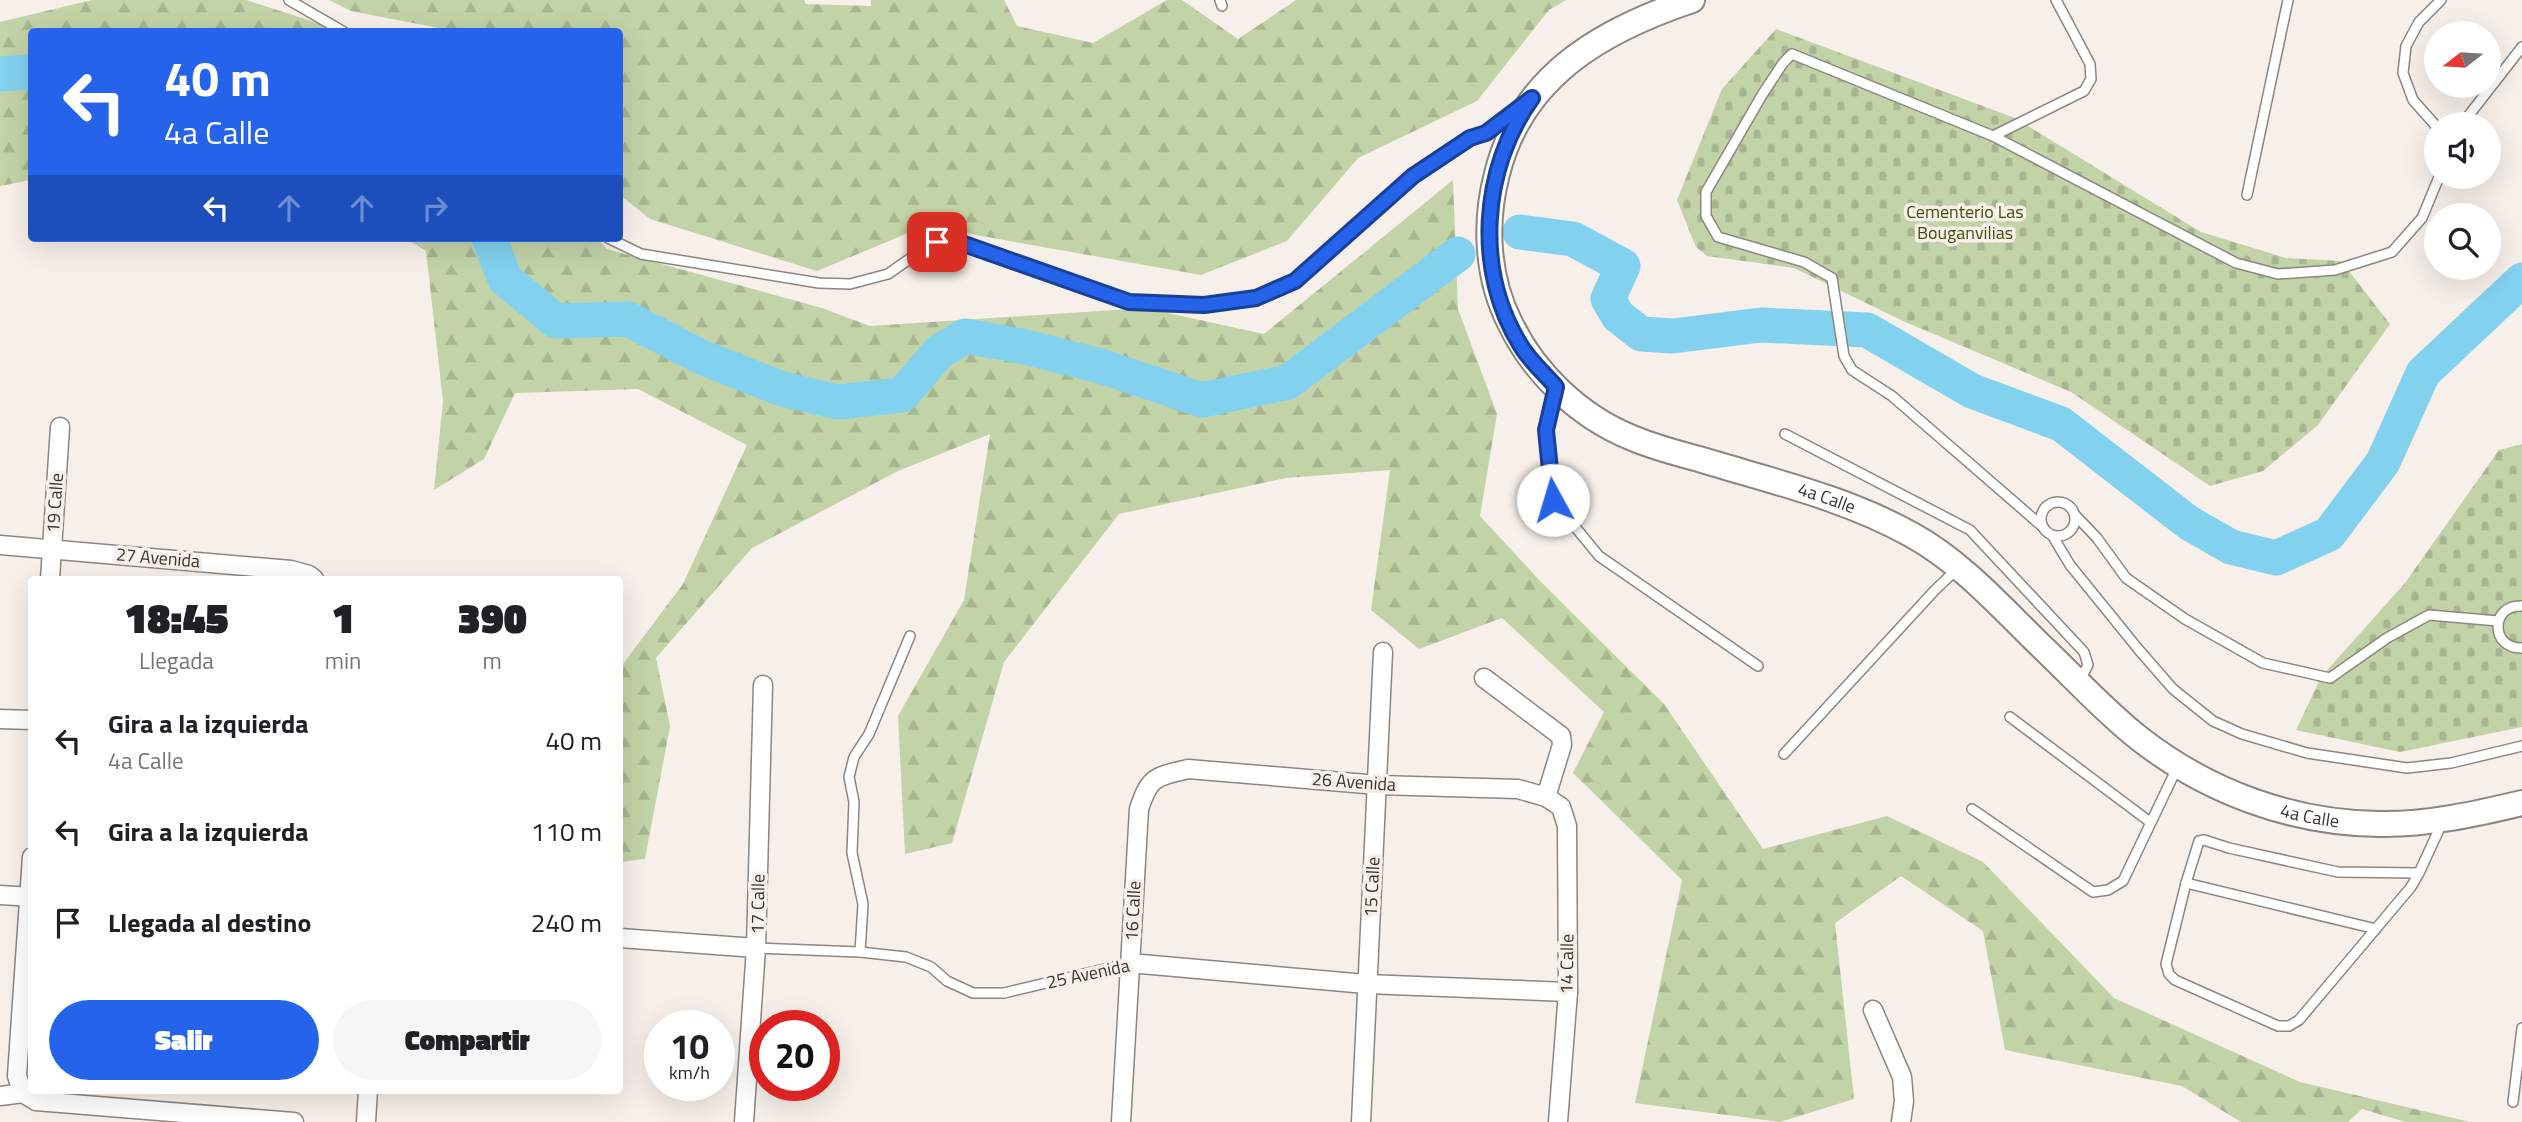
<!DOCTYPE html>
<html lang="es">
<head>
<meta charset="utf-8">
<style>
	:root { --surface:#fff; --page:#f6f6f6; --text:#202124; --muted:#757577; --accent:#2563eb }
	body { margin:0; font-family:"Titillium Web",sans-serif; background:var(--page); color:var(--text); height:100vh; display:flex; flex-direction:column; font-size:26px; white-space:nowrap }
	* { box-sizing:border-box; margin:0 }
	p { font-size:23px; color:var(--muted) }
	.icon { flex:none; width:38px; height:38px; fill:none; stroke:currentColor; stroke-width:2; stroke-linecap:round; stroke-linejoin:round }
	.map { position:relative; flex:1; overflow:hidden }
	.side { position:absolute; left:28px; top:576px; width:595px; height:518px; display:flex; flex-direction:column; background:var(--surface); border-radius:7px; box-shadow:0 7px 28px #0002 }
	.side>* { flex:none }
	.banner { position:absolute; left:28px; top:28px; width:595px; height:214px; border-radius:7px; box-shadow:0 7px 28px #0002; background:#2563eb; color:#fff; overflow:hidden }
	.needle { width:46px; rotate:253deg }
	.tools { position:absolute; left:2424px; top:21px; display:grid; gap:14px }
	.tools a { display:grid; place-items:center; width:77px; height:77px; border-radius:50%; background:var(--surface); box-shadow:0 7px 28px #0002; font-size:35px }
	.speed { position:absolute; left:644px; top:1010px; display:flex; gap:14px; font-size:35px; font-weight:700; text-align:center }
	.speed>* { display:grid; place-content:center; width:91px; height:91px; border-radius:50%; background:var(--surface); box-shadow:0 7px 28px #0002; line-height:1 }
	.speed small { font-size:18px; font-weight:400 }
	.speed .limit { border:10px solid #d22; background:#fff; color:#111 }
	.pin { position:absolute; display:grid; place-items:center; width:60px; height:60px; color:#fff; margin:-30px; border-radius:14px; box-shadow:0 4px 10px #0006 }
	.me { position:absolute; width:77px; margin:-38px; rotate:354deg; stroke-linejoin:round; filter:drop-shadow(0 0 5px #0008) }
	.turn { display:flex; align-items:center; gap:24px; height:147px; padding:0 21px; font-size:32px }
	.turn .icon { width:91px; height:91px; stroke-width:2.5 }
	.turn b { display:block; font-size:49px; line-height:60px }
	.lanes { display:flex; align-items:center; height:66px; padding:0 21px; background:#0003; justify-content:center; gap:35px; direction:ltr }
	.lanes .off { opacity:.35 }
	.eta { display:flex; justify-content:space-evenly; align-items:center; height:119px; text-align:center }
	.eta b { font-size:42px; font-weight:800; line-height:49px }
	.cta { display:flex; gap:14px; margin-top:auto; padding:14px 21px }
	.cta a { flex:1; height:80px; border-radius:42px; background:var(--accent); color:#fff; font-size:28px; font-weight:800; line-height:80px; text-align:center }
	.cta a+a { background:var(--page); color:var(--text) }
	ul { padding:0; list-style:none }
	li { display:flex; align-items:center; gap:21px; height:91px; padding:0 21px }
	li div { flex:1 }
	li b { display:block; font-size:26px }
	li em { font-style:normal }
	.map>svg:first-child { display:block }
	.forest { fill:url(#forest-firs) }
	.cemetery { fill:url(#cemetery-stones) }
	.lines { fill:none; stroke-linecap:round; stroke-linejoin:round }
	.river { stroke:#81d1ef; stroke-width:35 }
	.lane-casing { stroke:#8d8680; stroke-width:12 }
	.street-casing { stroke:#8d8680; stroke-width:21 }
	.secondary-casing { stroke:#8d8680; stroke-width:28 }
	.lane { stroke:#fff; stroke-width:9 }
	.street { stroke:#fff; stroke-width:18 }
	.secondary { stroke:#fff; stroke-width:24 }
	.route-casing { stroke:#184099; stroke-width:18 }
	.route { stroke:#2563eb; stroke-width:12 }
	.labels { text-anchor:middle; stroke-width:7; stroke-linejoin:round; paint-order:stroke }
	.park-label { font-size:18px; fill:#3e520b; stroke:#f7efe9 }
	.street-label { font-size:18px; fill:#373431; stroke:#f7efe9 }
</style>
</head>
<body>
<div class="map">
<svg width="2522" height="1122" viewBox="0 0 2522 1122">
	<defs>
		<pattern id="forest-firs" width="22" height="20" patternUnits="userSpaceOnUse" patternTransform="scale(1.75)"><rect width="22" height="20" fill="#c2d3a7"/><path d="M5 1l3.5 6h-7zM16 11l3.5 6h-7z" fill="#a7b690"/></pattern>
		<pattern id="cemetery-stones" width="16" height="16" patternUnits="userSpaceOnUse" patternTransform="scale(1.75)"><rect width="16" height="16" fill="#c2d3a7"/><path d="M2 7V4a2 2 0 0 1 4 0v3zM10 15v-3a2 2 0 0 1 4 0v3z" fill="#a7b690"/></pattern>
	</defs>
	<rect width="100%" height="100%" fill="#f7efe9"/>
	<g class="forest">
		<polygon points="92,0 246,0 342,31 32,32 31,180 0,186 0,22"/>
		<polygon points="329,0 804,0 806,4 871,6 871,0 1004,0 1017,26 1093,43 1167,0 1182,0 1238,39 1296,0 1566,0 1549,10 1477,101 1358,158 1287,241 1201,275 925,226 817,271 650,219 620,195 620,32 446,31 444,29 351,11"/>
		<polygon points="1453,180 1458,309 1497,414 1480,516 1542,583 1664,704 1763,849 1887,816 1983,862 2114,998 2300,1082 2470,1122 2406,1122 2362,1109 2348,1122 2241,1122 2182,1086 2005,1050 1983,931 1901,876 1835,923 1854,1099 1780,1122 1635,1103 1682,880 1573,773 1604,712 1502,618 1419,649 1371,610 1390,470 1286,478 1119,514 1004,662 952,843 905,854 898,716 964,600 990,434 898,471 752,548 656,658 670,726 645,859 620,862 620,668 683,584 747,445 638,389 515,393 484,459 434,490 443,401 426,251 405,238 597,238 607,249 822,308 870,326 1145,308 1264,334"/>
	</g>
	<g class="cemetery">
		<polygon points="1776,29 2015,118 2201,232 2286,258 2341,261 2390,324 2318,425 2263,471 2210,486 2071,392 1903,321 1794,268 1707,256 1696,247 1677,200 1722,89"/>
		<polygon points="2522,444 2522,727 2400,752 2296,730 2321,677 2405,583 2499,450"/>
	</g>
	<g class="lines">
		<g class="river">
			<polyline points="0,74 32,72"/>
			<polyline points="1520,232 1573,239 1623,266 1608,299 1618,316 1641,334 1673,336 1761,325 1867,330 1972,391 2061,424 2189,523 2231,547 2276,558 2329,534 2383,462 2423,373 2522,280"/>
			<polyline points="489,238 505,279 556,321 628,319 701,357 782,389 838,402 902,395 939,352 965,336 1021,346 1100,366 1202,400 1288,382 1458,254"/>
		</g>
		<defs>
			<g id="lane">
				<polyline points="289,0 344,32"/>
				<polyline points="1220,0 1222,6"/>
				<polyline points="2462,124 2522,47"/>
				<polyline points="2436,126 2413,100 2403,73 2406,46 2419,22 2441,0"/>
				<polyline points="1993,136 2084,91 2091,79 2090,64 2056,0"/>
				<polyline points="2247,195 2288,0"/>
				<polyline points="608,238 641,254 819,283 850,284 888,274 925,248 950,239 1129,302 1204,305 1256,298 1295,281 1413,176 1470,138 1486,133 1515,111"/>
				<polyline points="1555,392 1546,430 1553,500 1599,556 1758,666"/>
				<polyline points="1785,434 1970,530 2084,652 2088,665 2080,680"/>
				<circle cx="2058" cy="519" r="17"/>
				<polyline points="2075,515 2097,538 2126,578 2185,619 2263,663 2330,678 2387,638 2429,615 2498,621"/>
				<polyline points="2043,527 1892,396 1852,370 1844,356 1832,278 1804,262 1718,237 1706,216 1706,192 1762,95 1783,63 1792,54 1993,136 2236,263 2278,274 2335,270 2392,252 2422,218 2439,177"/>
				<polyline points="2052,535 2070,565 2139,650 2173,689 2213,721 2242,734 2307,753 2407,768 2451,763 2522,746"/>
				<path d="M2522 606C2490 604 2490 649 2522 648"/>
				<polyline points="2010,717 2150,822"/>
				<polyline points="1784,754 1935,590 1957,569"/>
				<polyline points="1972,809 2093,892 2108,890 2123,881 2177,768"/>
				<polyline points="2419,873 2338,872 2229,848 2204,840 2199,841 2186,883 2166,964 2169,974 2175,980 2278,1026 2289,1026 2299,1020 2411,887 2419,873 2442,823"/>
				<polyline points="2186,883 2376,929"/>
				<polyline points="756,948 860,952 906,957 931,967 947,981 973,993 1004,993 1130,963"/>
				<polyline points="860,952 863,904 852,853 854,802 849,777 854,757 869,734 910,636"/>
				<polyline points="2513,1102 2522,1028"/>
			</g>
			<g id="street">
				<polyline points="0,545 291,570 309,575 314,579"/>
				<polyline points="50,579 60,427"/>
				<polyline points="1484,678 1561,736 1562,745 1546,797"/>
				<polyline points="0,719 32,720"/>
				<polyline points="0,895 32,897"/>
				<polyline points="620,938 756,948"/>
				<polyline points="1130,963 1366,984 1568,992"/>
				<polyline points="1873,1010 1902,1077 1904,1101 1901,1122"/>
				<polyline points="23,1093 36,1101 294,1122"/>
				<polyline points="23,1093 17,1076 32,857"/>
				<polyline points="0,1096 23,1093"/>
				<polyline points="366,1122 368,1090"/>
				<polyline points="744,1122 756,948 763,685"/>
				<path d="M1121 1122 1139 809C1150 776 1155 777 1188 769L1378 785 1518 789 1546 797 1561 807 1567 826 1568 992 1558 1122"/>
				<polyline points="1361,1122 1383,652"/>
			</g>
			<g id="secondary">
				<path id="s1" d="M1692 0C1602 30 1521 76 1497 174 1484 223 1487 278 1510 323 1534 373 1579 416 1630 437 1653 447 1676 453 1699 459 1771 481 1846 498 1912 535 1961 562 2000 606 2040 645 2073 676 2104 711 2140 739 2208 792 2292 823 2379 824 2426 825 2476 814 2522 803"/>
			</g>
		</defs>
		<use href="#lane" class="lane-casing"/>
		<use href="#street" class="street-casing"/>
		<use href="#secondary" class="secondary-casing"/>
		<use href="#lane" class="lane"/>
		<use href="#street" class="street"/>
		<use href="#secondary" class="secondary"/>
	</g>
	<g class="lines">
		<defs>
			<path id="route" d="M937 242 950 239 1129 302 1204 305 1256 298 1295 281 1413 176 1470 138 1486 133 1532 98C1481 169 1474 271 1521 346 1530 361 1545 374 1556 387L1546 430 1553 500"/>
		</defs>
		<use href="#route" class="route-casing"/>
		<use href="#route" class="route"/>
	</g>
	<g class="labels">
		<g class="park-label">
			<text x="1965" y="218">Cementerio Las<tspan x="1965" dy="21">Bouganvilias</tspan></text>
		</g>
		<g class="street-label">
			<text dy="6" stroke="none"><textPath href="#s1" startOffset="802">4a Calle</textPath></text>
			<text transform="translate(55 503) rotate(-86)" y="6">19 Calle</text>
			<text transform="translate(158 558) rotate(5)" y="6">27 Avenida</text>
			<text transform="translate(1354 782) rotate(4)" y="6">26 Avenida</text>
			<text dy="6" stroke="none"><textPath href="#s1" startOffset="1390">4a Calle</textPath></text>
			<text transform="translate(1372 887) rotate(-87)" y="6">15 Calle</text>
			<text transform="translate(758 904) rotate(-89)" y="6">17 Calle</text>
			<text transform="translate(1133 911) rotate(-87)" y="6">16 Calle</text>
			<text transform="translate(1567 964) rotate(-89)" y="6">14 Calle</text>
			<text transform="translate(1088 974) rotate(-12)" y="6">25 Avenida</text>
		</g>
	</g>
</svg>
<div class="tools">
<a><svg class="needle" viewBox="-14 -14 28 28"><path d="M0-13l5 13h-10z" fill="#e53935"/><path d="M0 13l5-13h-10z" fill="#757577"/></svg></a>
<a><svg class="icon" aria-label="sound" viewBox="0 0 24 24"><path d="M4 9h4l5-4v14l-5-4H4zM17 9q2 3 0 6"/></svg></a>
<a><svg class="icon" aria-label="search" viewBox="0 0 24 24"><circle cx="10" cy="10" r="6"/><path d="M15 15l6 6"/></svg></a>
</div>
<div class="speed"><div>10<small>km/h</small></div><div class="limit">20</div></div>
<div class="pin" style="left:937px;top:242px;background:#d93025"><svg class="icon" aria-label="arrive" viewBox="0 0 24 24"><path d="M6 21V4h12l-3 4 3 4H6"/></svg></div>
<svg class="me" style="left:1553px;top:500px" viewBox="-20 -20 40 40"><circle r="19" fill="#fff"/><path d="M0-13L10 11 0 6-10 11z" fill="#2563eb"/></svg>
<div class="banner">
<div class="turn"><svg class="icon" aria-label="left" viewBox="0 0 24 24"><path d="M17 20v-9H6M10 6l-5 5 5 5"/></svg><div><b>40 m</b>4a Calle</div></div>
<div class="lanes"><svg class="icon" aria-label="left" viewBox="0 0 24 24"><path d="M17 20v-9H6M10 6l-5 5 5 5"/></svg><svg class="icon off" aria-label="ahead" viewBox="0 0 24 24"><path d="M12 20V5M6 11l6-6 6 6"/></svg><svg class="icon off" aria-label="ahead" viewBox="0 0 24 24"><path d="M12 20V5M6 11l6-6 6 6"/></svg><svg class="icon off" aria-label="right" viewBox="0 0 24 24"><path d="M7 20v-9h11M14 6l5 5-5 5"/></svg></div>
</div>
<section class="side">
<div class="eta">
<div><b>18:45</b><p>Llegada</p></div>
<div><b>1</b><p>min</p></div>
<div><b>390</b><p>m</p></div>
</div>
<ul>
<li><svg class="icon" aria-label="left" viewBox="0 0 24 24"><path d="M17 20v-9H6M10 6l-5 5 5 5"/></svg><div><b>Gira a la izquierda</b><p>4a Calle</p></div><em>40 m</em></li>
<li><svg class="icon" aria-label="left" viewBox="0 0 24 24"><path d="M17 20v-9H6M10 6l-5 5 5 5"/></svg><div><b>Gira a la izquierda</b></div><em>110 m</em></li>
<li><svg class="icon" aria-label="arrive" viewBox="0 0 24 24"><path d="M6 21V4h12l-3 4 3 4H6"/></svg><div><b>Llegada al destino</b></div><em>240 m</em></li>
</ul>
<div class="cta"><a>Salir</a><a>Compartir</a></div>
</section>
</div>
</body>
</html>
